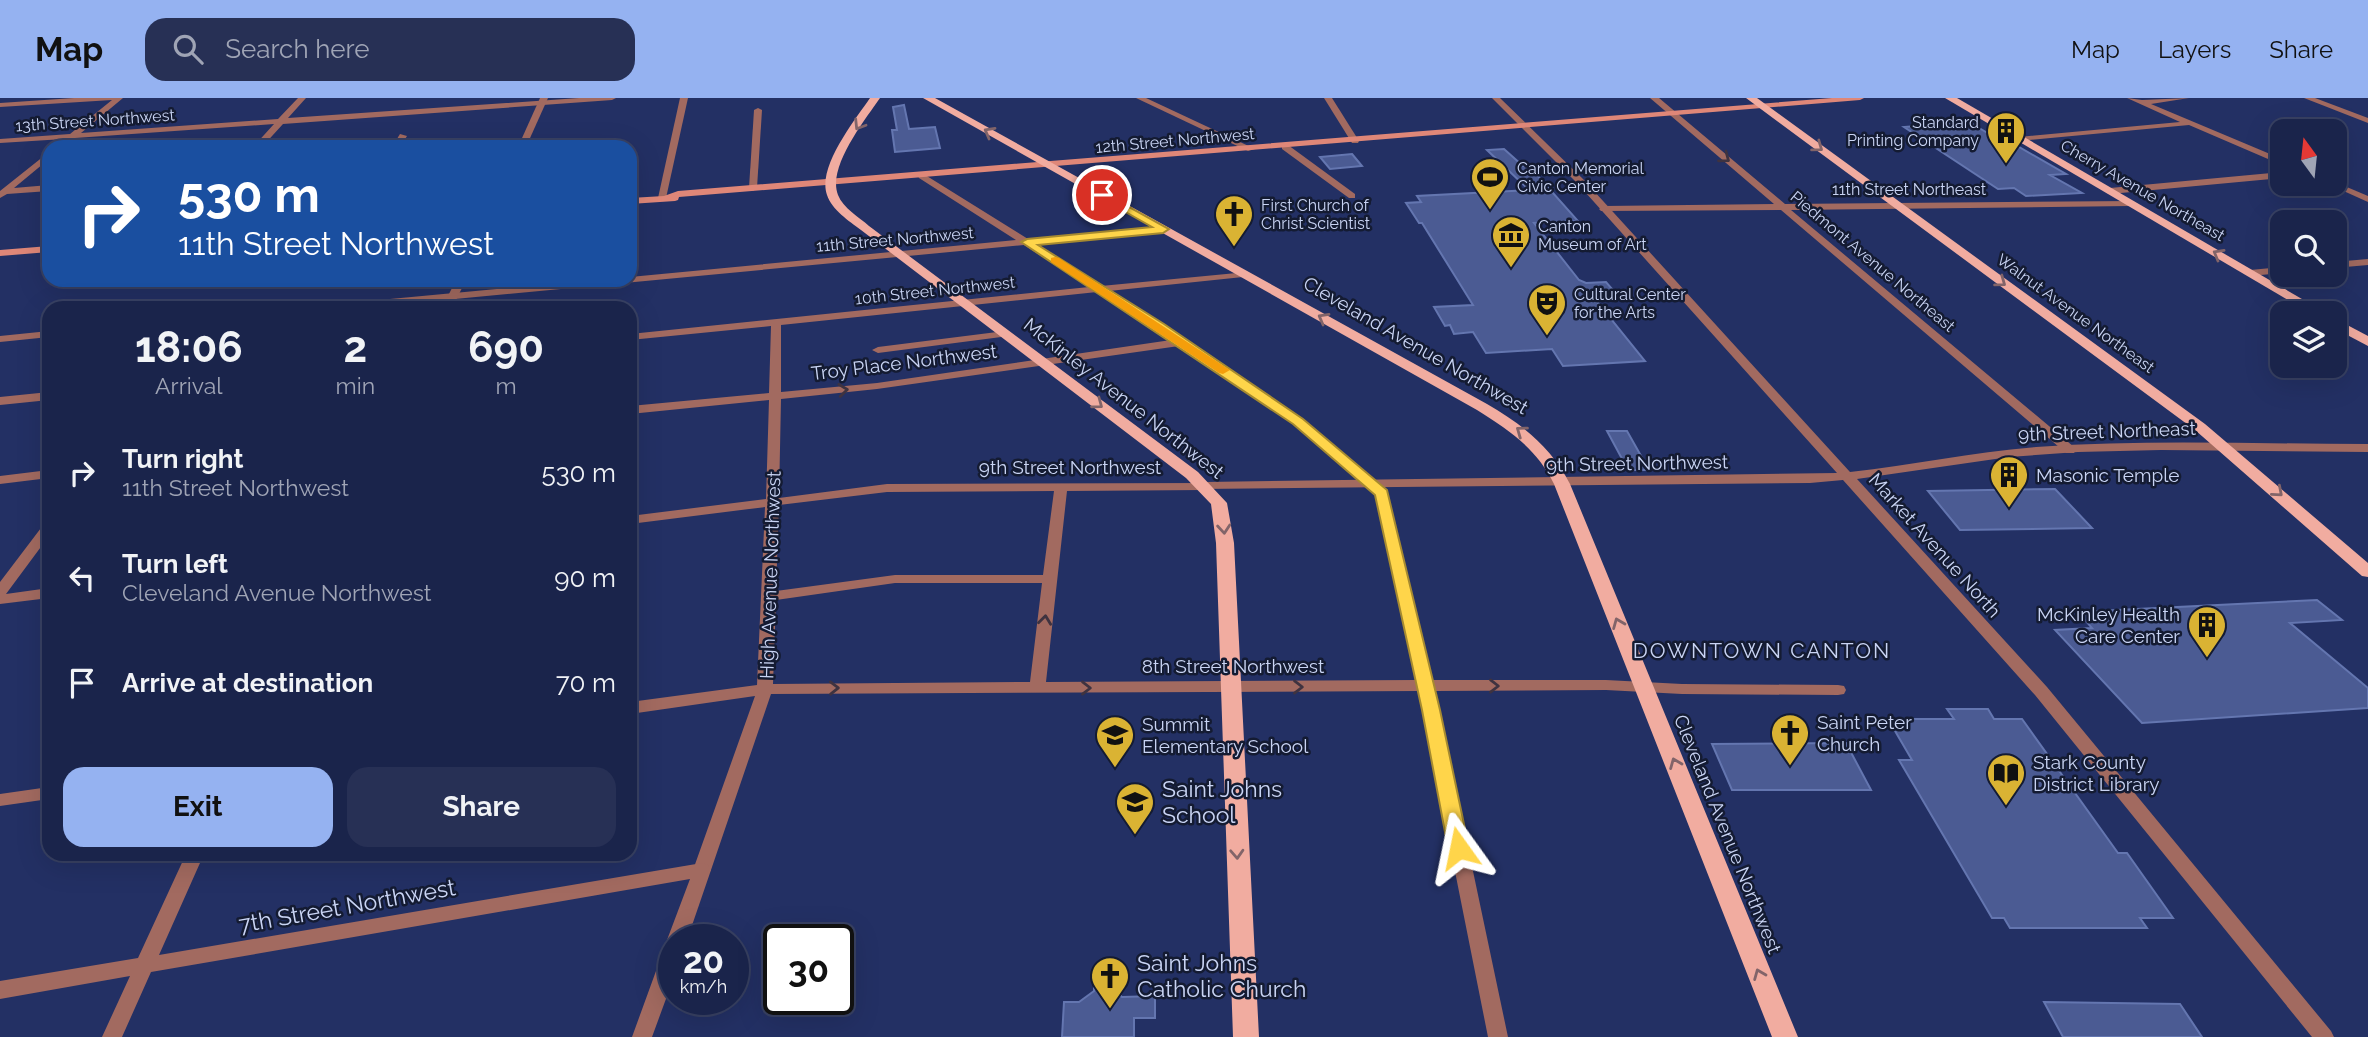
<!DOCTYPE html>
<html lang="en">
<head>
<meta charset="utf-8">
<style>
	:root { --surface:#1a244b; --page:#273055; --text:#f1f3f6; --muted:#9fa4b5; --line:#384163; --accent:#95b2f1 }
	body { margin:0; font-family:Raleway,sans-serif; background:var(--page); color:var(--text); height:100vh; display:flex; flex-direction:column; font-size:26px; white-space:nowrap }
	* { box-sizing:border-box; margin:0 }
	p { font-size:23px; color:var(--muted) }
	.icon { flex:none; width:38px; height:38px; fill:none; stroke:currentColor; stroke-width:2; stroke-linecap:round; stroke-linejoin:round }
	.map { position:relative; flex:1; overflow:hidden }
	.details { position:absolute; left:42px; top:203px; width:595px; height:560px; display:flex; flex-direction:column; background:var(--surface); border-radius:21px; box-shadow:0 7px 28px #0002,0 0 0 2px var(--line) }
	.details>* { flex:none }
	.banner { position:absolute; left:42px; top:42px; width:595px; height:147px; border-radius:21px; box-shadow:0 7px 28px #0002,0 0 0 2px var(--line); background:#1a4fa0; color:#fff; overflow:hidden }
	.needle { width:46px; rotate:345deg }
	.buttons { position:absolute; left:2270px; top:21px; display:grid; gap:14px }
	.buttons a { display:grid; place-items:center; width:77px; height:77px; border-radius:14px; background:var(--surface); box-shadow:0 7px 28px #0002,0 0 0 2px var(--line); font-size:35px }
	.speed { position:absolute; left:658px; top:826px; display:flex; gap:14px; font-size:35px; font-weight:700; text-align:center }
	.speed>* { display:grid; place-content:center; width:91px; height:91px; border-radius:50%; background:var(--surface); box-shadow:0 7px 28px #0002,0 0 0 2px var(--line); line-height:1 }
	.speed small { font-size:18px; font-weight:400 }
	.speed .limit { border:4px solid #111; border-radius:10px; background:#fff; color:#111 }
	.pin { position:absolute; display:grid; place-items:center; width:60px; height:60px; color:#fff; margin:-30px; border:4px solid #fff; border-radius:50%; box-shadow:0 2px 7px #0007 }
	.me { position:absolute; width:77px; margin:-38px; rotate:348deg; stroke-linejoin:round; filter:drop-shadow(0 0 5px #0008) }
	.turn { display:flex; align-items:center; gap:24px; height:147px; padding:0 21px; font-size:32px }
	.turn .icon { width:91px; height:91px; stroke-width:2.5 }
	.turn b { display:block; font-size:49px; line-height:60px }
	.eta { display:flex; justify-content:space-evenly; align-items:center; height:119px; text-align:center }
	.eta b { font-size:42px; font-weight:700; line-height:49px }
	.button { display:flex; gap:14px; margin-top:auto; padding:14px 21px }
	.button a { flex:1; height:80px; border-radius:21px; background:var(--accent); color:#111; font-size:28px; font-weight:700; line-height:80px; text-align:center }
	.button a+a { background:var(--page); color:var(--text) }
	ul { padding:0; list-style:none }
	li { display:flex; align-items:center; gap:21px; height:105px; padding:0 21px }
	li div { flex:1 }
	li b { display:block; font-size:26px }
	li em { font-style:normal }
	header { display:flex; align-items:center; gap:42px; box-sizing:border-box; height:98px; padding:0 35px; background:var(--accent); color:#111 }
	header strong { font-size:33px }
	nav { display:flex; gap:38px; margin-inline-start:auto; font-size:24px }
	.search { width:490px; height:63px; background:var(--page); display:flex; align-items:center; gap:18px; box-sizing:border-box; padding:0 24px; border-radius:21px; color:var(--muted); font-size:26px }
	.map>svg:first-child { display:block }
	.building { fill:#4b5b93; stroke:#6476b0; stroke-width:2 }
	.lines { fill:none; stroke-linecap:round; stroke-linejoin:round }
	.minor { fill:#a26a60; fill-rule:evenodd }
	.tertiary { fill:#a26a60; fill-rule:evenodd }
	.secondary { fill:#df8778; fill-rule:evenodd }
	.primary { fill:#f1aca0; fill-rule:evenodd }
	.oneway { stroke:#826469 }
	.oneway2 { stroke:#3f3340 }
	.route { fill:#ffd54a; stroke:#a68a30; stroke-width:2 }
	.slow { fill:#f59e0b }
	.labels { text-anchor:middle; stroke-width:5; stroke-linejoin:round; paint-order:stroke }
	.far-street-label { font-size:16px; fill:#c9d4f4; stroke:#141b32 }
	.far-poi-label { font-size:16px; fill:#c9d4f4; stroke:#141b32; text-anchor:start }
	.street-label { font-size:19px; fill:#c9d4f4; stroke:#141b32 }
	.poi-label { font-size:19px; fill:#c9d4f4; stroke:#141b32; text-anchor:start }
	.neighbourhood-label { font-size:21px; letter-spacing:2px; fill:#c9d4f4; stroke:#141b32 }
	.near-poi-label { font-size:23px; fill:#c9d4f4; stroke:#141b32; text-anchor:start }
	.near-street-label { font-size:23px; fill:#c9d4f4; stroke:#141b32 }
</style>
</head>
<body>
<header>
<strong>Map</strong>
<div class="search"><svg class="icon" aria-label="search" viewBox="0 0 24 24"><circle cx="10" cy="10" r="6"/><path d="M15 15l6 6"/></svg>Search here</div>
<nav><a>Map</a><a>Layers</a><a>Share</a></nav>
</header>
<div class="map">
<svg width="2368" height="939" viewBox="0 0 2368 939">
	<rect width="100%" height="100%" fill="#233064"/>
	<g class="building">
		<polygon points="904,7 909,31 935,29 940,50 895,54 892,32 897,32 893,9"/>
		<polygon points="1969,24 1991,37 2000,38 2066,76 2050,77 2082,95 2026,98 2014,90 1998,91 1904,29"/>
		<polygon points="1504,51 1523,68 1529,68 1578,123 1534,125 1579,182 1586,185 1606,184 1619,199 1594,200 1645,263 1563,268 1552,251 1486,255 1473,234 1454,236 1450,227 1445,228 1434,209 1473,207 1422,125 1419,125 1406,105 1421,104 1417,98 1529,92 1487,52"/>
		<polygon points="1352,56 1362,68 1330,71 1320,59"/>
		<polygon points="1607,333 1627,333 1649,372 1628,372"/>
		<polygon points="2055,391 2092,430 1960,432 1928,393"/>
		<polygon points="2317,502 2342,522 2290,525 2368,590 2368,610 2142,625 2055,532 2092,530 2078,514"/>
		<polygon points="1947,611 1988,611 1994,621 2022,621 2118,755 2127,755 2173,820 2140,820 2147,830 2010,830 2004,820 1992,820 1899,662 1912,662 1888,621 1954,621"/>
		<polygon points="1846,645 1871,692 1732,692 1712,646"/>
		<polygon points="1110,883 1111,889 1122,899 1155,898 1155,920 1134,920 1134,939 1062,939 1064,904 1079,904 1094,893 1094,885"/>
		<polygon points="2044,904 2180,906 2202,939 2063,939"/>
	</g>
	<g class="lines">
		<g class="minor">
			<polygon points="74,0 123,0 81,35 278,21 298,0 306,0 288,20 579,0 616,0 612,2 283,26 262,49 253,49 274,26 75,40 64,49 55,49 64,41 0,45 0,41 70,36 112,2 0,9 0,5"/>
			<polygon points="680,0 688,0 666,100 662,103 658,100"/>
			<polygon points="1136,0 1146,0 1255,51 1248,53"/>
			<polygon points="1324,0 1332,0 1359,43 1358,45 1352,45"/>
			<polygon points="1650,0 1659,0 1785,106 2133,103 2135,105 2130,108 1791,112 2074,349 2076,352 2074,355 2066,355 1781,112 1601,113 1599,111 1604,108 1774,106"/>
			<polygon points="2127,0 2142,2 2189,0 2151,6 2282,61 2282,67 2189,27 2019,43 2015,41 2019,39 2180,24"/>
			<polygon points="2304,0 2315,0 2368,20 2368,25"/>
			<polygon points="758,10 762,12 757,90 753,93 749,90 754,12"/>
			<polygon points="400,36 407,38 400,49 392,49"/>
			<polygon points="1282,47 1288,47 1355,96 1355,100 1349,100 1282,51"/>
			<polygon points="49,54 49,61 14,90 49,87 49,93 7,96 0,100 0,93"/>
			<polygon points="2282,74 2282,80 2110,96 2106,93 2110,90"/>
			<path d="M922 75 1028 141 1166 129V133L1163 134 1035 146 1101 188 1247 174V178L1243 179 1109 193 1186 242 1302 321 1387 392 1432 582H1606L1682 586 1838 587 1844 588 1846 592 1844 596 1838 597 1682 596 1606 592 1435 593 1508 939H1488L1419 593 771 596 711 772 708 777 702 779 696 777 693 772 755 598 630 616V604L757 587 765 409 630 426V418L766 401 769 302 630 316V308L769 295 771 228 630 242V236L1089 189 1024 147 360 210H321L326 207 593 182H630V179L1016 142 919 80 918 78ZM1097 194 1171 242 877 285 781 294V227ZM1179 248 1294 327 1376 396 1417 582 1046 584 1067 393 1205 392 1210 391 1211 388 1210 385 887 386 779 400 781 301 877 291ZM1054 393 1043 477H895L776 493 779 407 887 394ZM895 485H1042L1030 584 773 586 776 502Z"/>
			<polygon points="2335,84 2368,98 2368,104 2328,86"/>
			<polygon points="2368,161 2368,167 2334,170 2334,164"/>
			<polygon points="2282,169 2282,175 2250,178 2245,175 2250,172"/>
			<polygon points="49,233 49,239 0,244 0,238"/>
			<polygon points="1005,233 1010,236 1009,238 878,255 872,252 878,249"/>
			<polygon points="49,294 49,302 0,307 0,299"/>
			<polygon points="49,372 49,380 0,386 0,378"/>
			<polygon points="49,425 49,438 6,496 49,490 49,500 0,506 0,484 44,426"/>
			<polygon points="49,689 49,701 0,708 0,696"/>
		</g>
		<g class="tertiary">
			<polygon points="540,0 548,0 526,49 518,49"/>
			<path d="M1492 0H1500L1583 81 1850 374C1912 367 1974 354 2036 349 2146 341 2257 346 2368 346V354L2161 352 2078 354 2009 359 1857 381 2047 589 2331 933 2334 939H2312L2035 597 1843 382 1810 385 1200 391 1199 388 1200 385 1205 384 1837 375 1577 85Z"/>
			<polygon points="456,182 466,182 452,210 442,210"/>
			<polygon points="186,756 204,756 159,857 702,765 708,767 711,772 687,842 674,842 674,879 652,939 632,939 664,851 669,845 667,842 690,781 151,874 122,939 102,939 130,878 0,901 0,883 138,860"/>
		</g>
		<g class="secondary">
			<polygon points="1832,0 1864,0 1860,2 679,99 678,102 675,103 630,106 630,100 664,98 678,93"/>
			<polygon points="49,148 49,154 0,158 0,152"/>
		</g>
		<g class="primary">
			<path d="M870 0H880C865 22 827 69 838 97 843 110 859 119 869 128L1198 374 1227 405 1234 445 1259 939H1233L1216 445 1211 406 1186 380 861 132C849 123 832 112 827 97 817 69 855 22 870 0Z"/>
			<path d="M923 0H935L1487 306C1523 327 1551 349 1570 386L1798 939H1772L1554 386C1537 351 1509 332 1477 312Z"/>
			<polygon points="1746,0 1757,0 2205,326 2368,465 2368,479 2362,478 2195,332"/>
			<polygon points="1945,0 1957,0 2326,215 2310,215"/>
			<polygon points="2334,220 2368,238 2368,248 2334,230"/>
		</g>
	</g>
	<defs><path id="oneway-chevron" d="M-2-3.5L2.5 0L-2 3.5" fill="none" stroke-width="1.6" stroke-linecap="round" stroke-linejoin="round" transform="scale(1.75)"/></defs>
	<g class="oneway">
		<use href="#oneway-chevron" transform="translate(859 27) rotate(122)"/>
		<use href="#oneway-chevron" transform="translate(989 34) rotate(-151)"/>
		<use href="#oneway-chevron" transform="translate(1818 49) rotate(36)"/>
		<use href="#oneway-chevron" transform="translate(2218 156) rotate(-150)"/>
		<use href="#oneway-chevron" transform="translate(2001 184) rotate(36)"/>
		<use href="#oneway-chevron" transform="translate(1323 220) rotate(-151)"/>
		<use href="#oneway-chevron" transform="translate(1098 306) rotate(37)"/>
		<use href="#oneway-chevron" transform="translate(1521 333) rotate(-144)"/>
		<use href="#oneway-chevron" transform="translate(2278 394) rotate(41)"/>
		<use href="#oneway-chevron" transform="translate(1224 431) rotate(85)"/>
		<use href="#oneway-chevron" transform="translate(1618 525) rotate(-112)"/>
		<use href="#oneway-chevron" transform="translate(1675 665) rotate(-112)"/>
		<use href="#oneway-chevron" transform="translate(1237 756) rotate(87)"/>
		<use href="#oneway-chevron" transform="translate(1759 876) rotate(-112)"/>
	</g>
	<g class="oneway2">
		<use href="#oneway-chevron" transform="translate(1725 60) rotate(37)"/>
		<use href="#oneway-chevron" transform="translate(843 292) rotate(-7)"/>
		<use href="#oneway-chevron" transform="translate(1045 522) rotate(-83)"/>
		<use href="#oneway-chevron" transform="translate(1494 588)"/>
		<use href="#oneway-chevron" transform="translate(1298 589)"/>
		<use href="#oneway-chevron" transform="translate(834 590) rotate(-1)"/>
		<use href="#oneway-chevron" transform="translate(1086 590)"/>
	</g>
	<polygon class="route" points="1102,94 1169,131 1163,135 1038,147 1164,226 1303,321 1387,392 1440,612 1469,750 1466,755 1459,757 1451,755 1448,750 1422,612 1375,397 1293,326 1021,144 1027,141 1152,129 1099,99 1097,97"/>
	<polygon class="slow" points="1055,159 1059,160 1230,272 1223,276 1219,275 1051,164 1051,160"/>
	<defs>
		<symbol id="building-pin" viewBox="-11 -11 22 30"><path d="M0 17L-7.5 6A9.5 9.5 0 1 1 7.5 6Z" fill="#dab333" stroke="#141b32"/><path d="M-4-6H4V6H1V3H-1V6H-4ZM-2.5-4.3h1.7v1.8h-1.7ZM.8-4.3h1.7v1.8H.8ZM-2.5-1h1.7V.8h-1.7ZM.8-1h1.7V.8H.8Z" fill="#111"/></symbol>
		<symbol id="stadium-pin" viewBox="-11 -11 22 30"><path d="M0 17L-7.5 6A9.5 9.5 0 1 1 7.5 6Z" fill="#dab333" stroke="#141b32"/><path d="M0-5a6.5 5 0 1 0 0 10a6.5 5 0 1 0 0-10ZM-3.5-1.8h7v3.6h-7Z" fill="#111"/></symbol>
		<symbol id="church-pin" viewBox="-11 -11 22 30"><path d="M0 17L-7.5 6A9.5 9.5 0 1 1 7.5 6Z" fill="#dab333" stroke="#141b32"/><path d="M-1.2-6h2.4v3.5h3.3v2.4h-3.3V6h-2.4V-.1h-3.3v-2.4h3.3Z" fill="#111"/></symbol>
		<symbol id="museum-pin" viewBox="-11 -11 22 30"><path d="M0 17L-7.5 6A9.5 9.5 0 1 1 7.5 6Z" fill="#dab333" stroke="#141b32"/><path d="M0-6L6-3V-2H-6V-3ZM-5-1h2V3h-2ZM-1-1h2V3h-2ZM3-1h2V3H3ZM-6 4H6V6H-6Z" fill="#111"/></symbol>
		<symbol id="theatre-pin" viewBox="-11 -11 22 30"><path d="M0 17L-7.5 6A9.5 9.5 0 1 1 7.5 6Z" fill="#dab333" stroke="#141b32"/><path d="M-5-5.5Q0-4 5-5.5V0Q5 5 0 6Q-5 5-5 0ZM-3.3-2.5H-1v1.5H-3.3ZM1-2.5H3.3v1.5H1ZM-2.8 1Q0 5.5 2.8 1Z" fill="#111"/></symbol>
		<symbol id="school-pin" viewBox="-11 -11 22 30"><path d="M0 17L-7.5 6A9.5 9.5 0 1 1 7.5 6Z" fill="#dab333" stroke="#141b32"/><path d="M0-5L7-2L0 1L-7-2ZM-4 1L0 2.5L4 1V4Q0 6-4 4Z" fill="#111"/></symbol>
		<symbol id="library-pin" viewBox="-11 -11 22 30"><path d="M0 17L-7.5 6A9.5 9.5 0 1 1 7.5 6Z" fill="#dab333" stroke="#141b32"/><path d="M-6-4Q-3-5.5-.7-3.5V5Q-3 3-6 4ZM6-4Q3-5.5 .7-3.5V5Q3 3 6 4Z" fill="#111"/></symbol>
	</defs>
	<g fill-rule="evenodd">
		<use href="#building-pin" x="1984" y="11" width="44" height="60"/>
		<use href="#stadium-pin" x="1468" y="57" width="44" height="60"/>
		<use href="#church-pin" x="1212" y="94" width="44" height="60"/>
		<use href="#museum-pin" x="1489" y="115" width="44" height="60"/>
		<use href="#theatre-pin" x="1525" y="183" width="44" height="60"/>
		<use href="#building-pin" x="1987" y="355" width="44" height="60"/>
		<use href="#building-pin" x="2185" y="505" width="44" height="60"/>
		<use href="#church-pin" x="1768" y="613" width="44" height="60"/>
		<use href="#school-pin" x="1093" y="615" width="44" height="60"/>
		<use href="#library-pin" x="1984" y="653" width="44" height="60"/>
		<use href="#school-pin" x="1113" y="682" width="44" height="60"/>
		<use href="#church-pin" x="1088" y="856" width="44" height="60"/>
	</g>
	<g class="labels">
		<g class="far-street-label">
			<text transform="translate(95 22) rotate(-4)" y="6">13th Street Northwest</text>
			<text transform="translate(1175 42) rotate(-5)" y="6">12th Street Northwest</text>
			<text x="1909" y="97">11th Street Northeast</text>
			<text transform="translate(2143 92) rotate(30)" y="6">Cherry Avenue Northeast</text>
			<text transform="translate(895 141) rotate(-5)" y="6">11th Street Northwest</text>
			<text transform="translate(1873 163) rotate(40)" y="6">Piedmont Avenue Northeast</text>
			<text transform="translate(935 192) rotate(-6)" y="6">10th Street Northwest</text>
			<text transform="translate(2076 215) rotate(36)" y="6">Walnut Avenue Northeast</text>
		</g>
		<g class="far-poi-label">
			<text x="1979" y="30" text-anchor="end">Standard<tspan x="1979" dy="18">Printing Company</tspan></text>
			<text x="1517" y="76">Canton Memorial<tspan x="1517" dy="18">Civic Center</tspan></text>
			<text x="1261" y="113">First Church of<tspan x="1261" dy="18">Christ Scientist</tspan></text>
			<text x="1538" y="134">Canton<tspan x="1538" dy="18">Museum of Art</tspan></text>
			<text x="1574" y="202">Cultural Center<tspan x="1574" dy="18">for the Arts</tspan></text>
		</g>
		<g class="street-label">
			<text transform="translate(1416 247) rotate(30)" y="7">Cleveland Avenue Northwest</text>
			<text transform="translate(904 264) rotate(-7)" y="7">Troy Place Northwest</text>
			<text transform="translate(1124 300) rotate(38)" y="7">McKinley Avenue Northwest</text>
			<text transform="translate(2107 333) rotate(-2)" y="7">9th Street Northeast</text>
			<text transform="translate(1637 365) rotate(-1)" y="7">9th Street Northwest</text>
			<text x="1070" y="376">9th Street Northwest</text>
			<text transform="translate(1935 447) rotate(48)" y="7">Market Avenue North</text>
			<text transform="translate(770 477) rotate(-88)" y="7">High Avenue Northwest</text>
			<text x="1233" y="575">8th Street Northwest</text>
			<text transform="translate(1728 736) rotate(68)" y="7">Cleveland Avenue Northwest</text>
		</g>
		<g class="poi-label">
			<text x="2036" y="384">Masonic Temple</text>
			<text x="2180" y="523" text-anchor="end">McKinley Health<tspan x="2180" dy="22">Care Center</tspan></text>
			<text x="1817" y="631">Saint Peter<tspan x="1817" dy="22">Church</tspan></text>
			<text x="1142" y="633">Summit<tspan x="1142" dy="22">Elementary School</tspan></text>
			<text x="2033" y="671">Stark County<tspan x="2033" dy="22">District Library</tspan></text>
		</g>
		<g class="neighbourhood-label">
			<text x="1762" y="560">DOWNTOWN CANTON</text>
		</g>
		<g class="near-poi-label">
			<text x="1162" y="699">Saint Johns<tspan x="1162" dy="26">School</tspan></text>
			<text x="1137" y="873">Saint Johns<tspan x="1137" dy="26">Catholic Church</tspan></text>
		</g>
		<g class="near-street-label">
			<text transform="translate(347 808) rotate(-10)" y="8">7th Street Northwest</text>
		</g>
	</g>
</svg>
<div class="buttons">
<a><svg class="needle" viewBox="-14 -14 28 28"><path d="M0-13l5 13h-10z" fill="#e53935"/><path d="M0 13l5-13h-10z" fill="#9fa4b5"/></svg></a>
<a><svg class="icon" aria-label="search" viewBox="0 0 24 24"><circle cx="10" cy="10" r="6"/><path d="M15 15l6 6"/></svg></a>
<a><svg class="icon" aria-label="layers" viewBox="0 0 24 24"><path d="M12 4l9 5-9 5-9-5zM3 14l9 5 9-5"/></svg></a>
</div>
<div class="speed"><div>20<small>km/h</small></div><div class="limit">30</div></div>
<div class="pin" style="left:1102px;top:97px;background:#d93025"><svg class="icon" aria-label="arrive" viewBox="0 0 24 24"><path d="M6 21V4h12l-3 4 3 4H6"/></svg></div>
<svg class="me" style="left:1459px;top:750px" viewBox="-20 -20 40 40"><path d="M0-17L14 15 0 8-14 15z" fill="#ffd54a" stroke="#fff" stroke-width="4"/></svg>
<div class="banner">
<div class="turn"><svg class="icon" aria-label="right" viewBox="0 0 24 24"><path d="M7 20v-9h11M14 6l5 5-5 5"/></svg><div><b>530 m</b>11th Street Northwest</div></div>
</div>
<section class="details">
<div class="eta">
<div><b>18:06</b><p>Arrival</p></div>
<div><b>2</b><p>min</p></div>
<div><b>690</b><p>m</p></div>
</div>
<ul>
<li><svg class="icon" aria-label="right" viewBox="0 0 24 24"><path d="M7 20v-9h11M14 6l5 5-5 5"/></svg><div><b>Turn right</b><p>11th Street Northwest</p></div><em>530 m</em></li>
<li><svg class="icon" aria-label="left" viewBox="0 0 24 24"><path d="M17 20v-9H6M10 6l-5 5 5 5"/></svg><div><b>Turn left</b><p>Cleveland Avenue Northwest</p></div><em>90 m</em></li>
<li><svg class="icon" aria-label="arrive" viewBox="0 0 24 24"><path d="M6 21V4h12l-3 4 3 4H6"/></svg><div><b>Arrive at destination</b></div><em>70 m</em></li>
</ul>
<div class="button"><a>Exit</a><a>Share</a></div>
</section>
</div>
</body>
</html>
